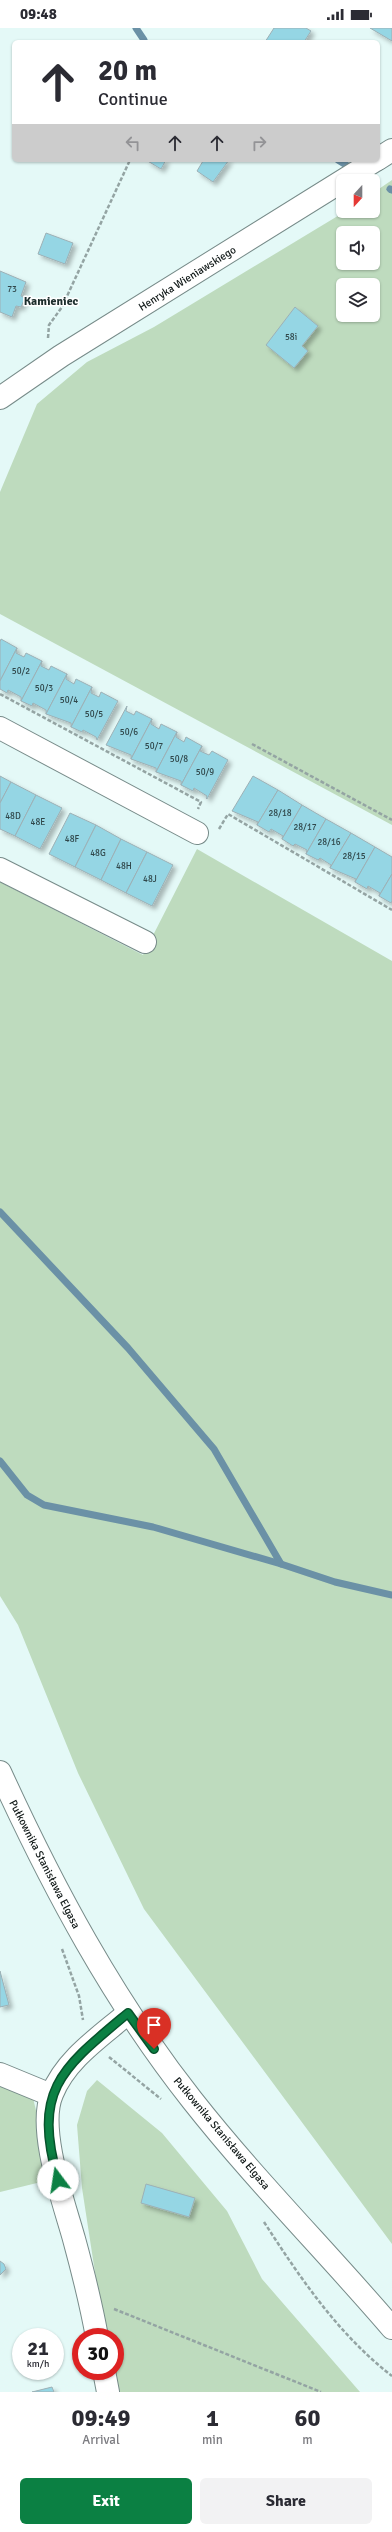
<!DOCTYPE html>
<html lang="en">
<head>
<meta charset="utf-8">
<style>
	:root { --surface:#fff; --page:#f2f2f3; --text:#2b2b33; --muted:#7c7c81; --accent:#0b8043 }
	body { margin:0; font-family:Signika,sans-serif; background:var(--page); color:var(--text); height:100vh; display:flex; flex-direction:column; font-size:15px; white-space:nowrap }
	* { box-sizing:border-box; margin:0 }
	p { font-size:13px; color:var(--muted) }
	.icon { flex:none; width:22px; height:22px; fill:none; stroke:currentColor; stroke-width:2; stroke-linecap:round; stroke-linejoin:round }
	.map { position:relative; height:2364px; overflow:hidden }
	.drawer { display:flex; flex-direction:column; background:var(--surface); flex:1 }
	.drawer>* { flex:none }
	.hud { position:absolute; left:12px; top:12px; width:368px; height:122px; border-radius:6px; box-shadow:0 1px 3px #0004; background:#fff; color:var(--text); overflow:hidden }
	.needle { width:26px; rotate:201deg }
	.fabs { position:absolute; left:336px; top:146px; display:grid; gap:8px }
	.fabs a { display:grid; place-items:center; width:44px; height:44px; border-radius:6px; background:var(--surface); box-shadow:0 1px 3px #0004; font-size:20px }
	.speed { position:absolute; left:12px; top:2300px; display:flex; gap:8px; font-size:20px; font-weight:700; text-align:center }
	.speed>* { display:grid; place-content:center; width:52px; height:52px; border-radius:50%; background:var(--surface); box-shadow:0 1px 3px #0004; line-height:1 }
	.speed small { font-size:10px; font-weight:400 }
	.speed .limit { border:6px solid #d22; background:#fff; color:#111 }
	.pin { position:absolute; display:grid; place-items:center; width:34px; height:34px; color:#fff; margin:-41px -17px; border-radius:50% 50% 50% 0; rotate:-45deg; box-shadow:0 0 4px #0007 }
	.pin .icon { rotate:45deg }
	.me { position:absolute; width:44px; margin:-22px; rotate:346deg; stroke-linejoin:round; filter:drop-shadow(0 0 3px #0008) }
	.turn { display:flex; align-items:center; gap:14px; height:84px; padding:0 20px; font-size:18px }
	.turn .icon { width:52px; height:52px; stroke-width:2.5 }
	.turn b { display:block; font-size:28px; line-height:34px }
	.lanes { display:flex; align-items:center; height:38px; padding:0 20px; background:#0003; justify-content:center; gap:20px; direction:ltr }
	.lanes .off { opacity:.35 }
	.eta { display:flex; justify-content:space-evenly; align-items:center; height:68px; text-align:center }
	.eta b { font-size:24px; font-weight:700; line-height:28px }
	.cta { display:flex; gap:8px; margin-top:auto; padding:8px 20px }
	.cta a { flex:1; height:46px; border-radius:6px; background:var(--accent); color:#fff; font-size:16px; font-weight:700; line-height:46px; text-align:center }
	.cta a+a { background:var(--page); color:var(--text) }
	.status { display:flex; justify-content:space-between; align-items:center; height:28px; padding:0 20px; background:var(--surface); direction:ltr }
	.status svg { height:11px; fill:currentColor }
	.map>svg:first-child { display:block }
	.green { fill:#bedbbe; fill-rule:evenodd }
	.lines { fill:none; stroke-linecap:round; stroke-linejoin:round }
	.stream { stroke:#6b91a6; stroke-width:7 }
	.building { fill:#95d6e4; stroke:#9db0b5; filter:url(#shadow) }
	.minor-casing { stroke:#778b89; stroke-width:24 }
	.path { stroke:#94a4a3; stroke-width:2.5; stroke-dasharray:4 2; stroke-linecap:butt }
	.minor { stroke:#fff; stroke-width:22 }
	.route-casing { stroke:#07532c; stroke-width:10 }
	.route { stroke:#0b8043; stroke-width:7 }
	.labels { text-anchor:middle; stroke-width:3; stroke-linejoin:round; paint-order:stroke }
	.number-label { font-size:9px; fill:#30474a }
	.street-label { font-size:11px; fill:#0f1716; stroke:#fff }
	.neighbourhood-label { font-size:12px; font-weight:bold; fill:#1c2d2c; stroke:#fff }
</style>
</head>
<body>
<div class="status"><b>09:48</b><svg viewBox="0 0 49 12"><path d="M0 12V9h3v3zM5 12V6h3v6zM10 12V3h3v9zM15 12V0h3v12zM26 1h20v11H26zM47 4h2v5h-2z"/></svg></div>
<div class="map">
<svg width="392" height="2364" viewBox="0 0 392 2364">
	<defs>
		<filter id="shadow"><feDropShadow dx="3.5" dy="3.5" stdDeviation="2" flood-color="#0004"/></filter>
	</defs>
	<rect width="100%" height="100%" fill="#e4f9f7"/>
	<g class="green">
		<path d="M392 152V797L0 586V464L37 376 87 334 154 299 346 183H373V165ZM343 205H373V235H343ZM343 257H373V287H343Z"/>
		<polygon points="197,821 392,933 392,2216 144,1881 78,1745 18,1597 0,1568 0,854 143,927"/>
		<polygon points="97,2052 162,2105 227,2183 262,2251 360,2364 116,2364 115,2309 105,2309 82,2160 77,2097 87,2063"/>
		<polygon points="0,2056 33,2070 52,2148 37,2155 0,2164"/>
	</g>
	<g class="lines">
		<g class="stream">
			<polyline points="136,0 144,12"/>
			<polyline points="338,132 351,140"/>
			<polyline points="390,161 392,162"/>
			<polyline points="0,1184 128,1320 214,1421 281,1536 335,1554 392,1567"/>
			<polyline points="0,1433 27,1467 44,1477 153,1499 281,1536"/>
		</g>
	</g>
	<g class="building">
		<polygon points="274,0 306,0 311,3 304,14 265,14"/>
		<polygon points="370,0 392,0 392,13"/>
		<polygon points="146,132 166,132 161,141"/>
		<polygon points="201,132 229,132 213,154 197,143 203,133"/>
		<polygon points="46,205 73,215 65,236 38,226"/>
		<polygon points="0,243 26,254 21,268 25,270 21,279 16,278 12,289 0,284"/>
		<polygon points="295,279 318,298 302,318 308,323 294,340 266,317"/>
		<polygon points="1,611 17,620 0,653 0,614"/>
		<polygon points="17,620 16,625 24,629 26,625 42,633 21,673 21,669 8,662 7,665 0,661 0,653"/>
		<polygon points="42,633 41,638 49,642 51,638 67,646 46,686 46,682 33,675 32,678 21,673"/>
		<polygon points="67,646 66,651 74,656 76,651 92,659 71,699 71,695 46,686"/>
		<polygon points="92,659 91,665 99,669 101,664 118,673 97,712 96,709 83,702 82,704 71,699"/>
		<polygon points="127,678 126,683 134,687 136,683 152,691 131,731 131,727 106,717"/>
		<polygon points="152,691 151,696 159,701 161,696 177,704 156,744 156,740 131,731"/>
		<polygon points="177,704 176,709 184,714 186,709 202,718 181,757 181,753 156,744"/>
		<polygon points="202,718 200,723 209,727 212,723 228,732 207,771 206,770 207,768 194,760 193,763 181,757"/>
		<polygon points="0,748 11,754 0,775"/>
		<polygon points="253,748 278,762 257,797 258,794 232,783"/>
		<polygon points="11,754 36,767 15,808 0,801 0,775"/>
		<polygon points="278,762 302,777 282,811 283,808 271,801 269,804 257,797"/>
		<polygon points="36,767 62,780 40,821 15,808"/>
		<polygon points="302,777 326,791 306,826 307,822 295,816 293,818 282,811"/>
		<polygon points="70,785 96,797 75,839 49,826"/>
		<polygon points="326,791 351,805 330,840 331,837 320,830 318,832 306,826"/>
		<polygon points="96,797 121,811 101,852 75,839"/>
		<polygon points="351,805 375,819 355,854 356,851 330,840"/>
		<polygon points="121,811 147,824 126,865 101,852"/>
		<polygon points="375,819 392,829 392,846 379,868 380,865 368,858 367,861 355,854"/>
		<polygon points="147,824 173,837 152,878 126,865"/>
		<polygon points="392,846 392,873 391,875 379,868"/>
		<polygon points="0,1943 9,1977 0,1979"/>
		<polygon points="146,2156 195,2170 189,2189 141,2175"/>
		<polygon points="0,2233 4,2236 6,2241 0,2247"/>
		<polygon points="52,2359 54,2364 32,2364"/>
	</g>
	<g class="lines">
		<defs>
			<g id="minor">
				<polyline points="378,131 392,122"/>
				<polyline points="0,370 61,328 376,132"/>
				<polyline points="0,700 197,805"/>
				<polyline points="0,841 145,914"/>
				<path d="M0 1744C53 1860 113 1972 192 2072 255 2152 326 2223 392 2300"/>
				<polyline points="0,2046 51,2067"/>
				<path d="M97 2309C91 2276 83 2244 74 2211 64 2175 37 2101 52 2066 66 2031 100 2009 128 1985"/>
				<polyline points="104,2343 108,2364"/>
			</g>
		</defs>
		<use href="#minor" class="minor-casing"/>
		<g class="path">
			<polyline points="48,310 49,297 62,279 130,132"/>
			<polyline points="0,666 201,774 198,781"/>
			<polyline points="252,716 392,792"/>
			<polyline points="219,801 228,786 392,882"/>
			<polyline points="62,1921 79,1968 83,1992"/>
			<polyline points="109,2029 161,2071"/>
			<path d="M264 2194C301 2251 338 2306 392 2348"/>
			<polyline points="114,2281 321,2364"/>
		</g>
		<use href="#minor" class="minor"/>
	</g>
	<g class="lines">
		<defs>
			<path id="route" d="M58 2152C32 2061 62 2040 128 1985L154 2021"/>
		</defs>
		<use href="#route" class="route-casing"/>
		<use href="#route" class="route"/>
	</g>
	<g class="labels">
		<g class="number-label">
			<text x="12" y="264">73</text>
			<text x="291" y="312">58i</text>
			<text x="21" y="646">50/2</text>
			<text x="44" y="663">50/3</text>
			<text x="69" y="675">50/4</text>
			<text x="94" y="689">50/5</text>
			<text x="129" y="707">50/6</text>
			<text x="154" y="721">50/7</text>
			<text x="179" y="734">50/8</text>
			<text x="205" y="747">50/9</text>
			<text x="280" y="788">28/18</text>
			<text x="13" y="791">48D</text>
			<text x="38" y="797">48E</text>
			<text x="305" y="802">28/17</text>
			<text x="72" y="814">48F</text>
			<text x="329" y="817">28/16</text>
			<text x="98" y="828">48G</text>
			<text x="354" y="831">28/15</text>
			<text x="124" y="841">48H</text>
			<text x="150" y="854">48J</text>
		</g>
		<g class="street-label">
			<text transform="translate(187 250) rotate(-32)" y="4">Henryka Wieniawskiego</text>
			<text transform="translate(45 1836) rotate(63)" y="4">Pułkownika Stanisława Elgasa</text>
			<text transform="translate(222 2105) rotate(50)" y="4">Pułkownika Stanisława Elgasa</text>
		</g>
		<g class="neighbourhood-label">
			<text x="51" y="277">Kamieniec</text>
		</g>
	</g>
</svg>
<div class="fabs">
<a><svg class="needle" viewBox="-14 -14 28 28"><path d="M0-13l5 13h-10z" fill="#e53935"/><path d="M0 13l5-13h-10z" fill="#7c7c81"/></svg></a>
<a><svg class="icon" aria-label="sound" viewBox="0 0 24 24"><path d="M4 9h4l5-4v14l-5-4H4zM17 9q2 3 0 6"/></svg></a>
<a><svg class="icon" aria-label="layers" viewBox="0 0 24 24"><path d="M12 4l9 5-9 5-9-5zM3 14l9 5 9-5"/></svg></a>
</div>
<div class="speed"><div>21<small>km/h</small></div><div class="limit">30</div></div>
<div class="pin" style="left:154px;top:2021px;background:#d93025"><svg class="icon" aria-label="arrive" viewBox="0 0 24 24"><path d="M6 21V4h12l-3 4 3 4H6"/></svg></div>
<svg class="me" style="left:58px;top:2152px" viewBox="-20 -20 40 40"><circle r="19" fill="#fff"/><path d="M0-13L10 11 0 6-10 11z" fill="#0b8043"/></svg>
<div class="hud">
<div class="turn"><svg class="icon" aria-label="ahead" viewBox="0 0 24 24"><path d="M12 20V5M6 11l6-6 6 6"/></svg><div><b>20 m</b>Continue</div></div>
<div class="lanes"><svg class="icon off" aria-label="left" viewBox="0 0 24 24"><path d="M17 20v-9H6M10 6l-5 5 5 5"/></svg><svg class="icon" aria-label="ahead" viewBox="0 0 24 24"><path d="M12 20V5M6 11l6-6 6 6"/></svg><svg class="icon" aria-label="ahead" viewBox="0 0 24 24"><path d="M12 20V5M6 11l6-6 6 6"/></svg><svg class="icon off" aria-label="right" viewBox="0 0 24 24"><path d="M7 20v-9h11M14 6l5 5-5 5"/></svg></div>
</div>
</div>
<section class="drawer">
<div class="eta">
<div><b>09:49</b><p>Arrival</p></div>
<div><b>1</b><p>min</p></div>
<div><b>60</b><p>m</p></div>
</div>
<div class="cta"><a>Exit</a><a>Share</a></div>
</section>
</body>
</html>
